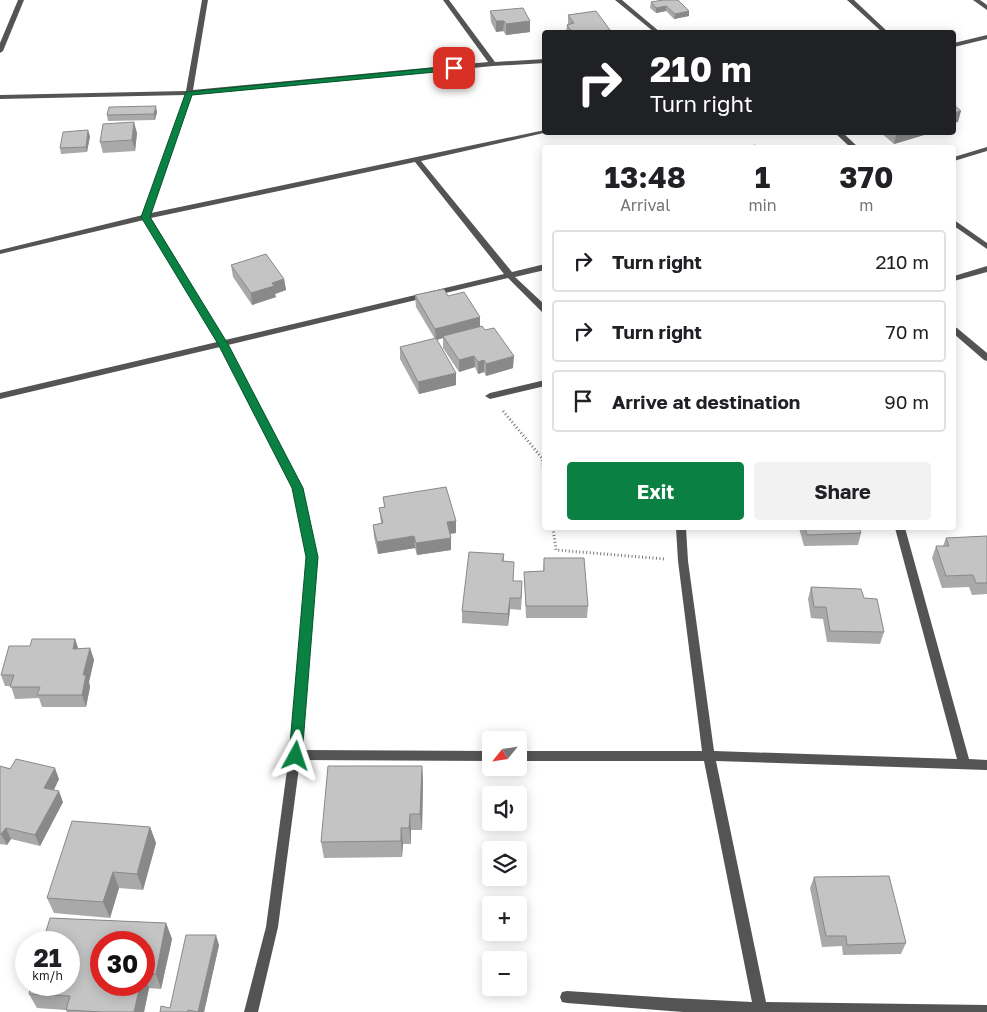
<!DOCTYPE html>
<html lang="en">
<head>
<meta charset="utf-8">
<style>
	:root { --surface:#fff; --page:#f2f2f2; --text:#202124; --muted:#757577; --line:#e0e0e0; --accent:#0b8043 }
	body { margin:0; font-family:"Golos Text",sans-serif; background:var(--page); color:var(--text); height:100vh; display:flex; flex-direction:column; font-size:19px; white-space:nowrap }
	* { box-sizing:border-box; margin:0 }
	p { font-size:16px; color:var(--muted) }
	.icon { flex:none; width:28px; height:28px; fill:none; stroke:currentColor; stroke-width:2; stroke-linecap:round; stroke-linejoin:round }
	.map { position:relative; flex:1; overflow:hidden }
	.drawer { position:absolute; left:542px; top:145px; width:414px; height:385px; display:flex; flex-direction:column; background:var(--surface); border-radius:5px; box-shadow:0 2px 12px #0003 }
	.drawer>* { flex:none }
	.top-card { position:absolute; left:542px; top:30px; width:414px; height:105px; border-radius:5px; box-shadow:0 2px 12px #0003; background:#202124; color:#fff; overflow:hidden }
	.needle { width:32px; rotate:240deg }
	.fabs { position:absolute; left:482px; top:731px; display:grid; gap:10px }
	.fabs a { display:grid; place-items:center; width:45px; height:45px; border-radius:5px; background:var(--surface); box-shadow:0 2px 12px #0003; font-size:25px }
	.speed { position:absolute; left:15px; top:931px; display:flex; gap:10px; font-size:25px; font-weight:700; text-align:center }
	.speed>* { display:grid; place-content:center; width:65px; height:65px; border-radius:50%; background:var(--surface); box-shadow:0 2px 12px #0003; line-height:1 }
	.speed small { font-size:12px; font-weight:400 }
	.speed .limit { border:8px solid #d22; background:#fff; color:#111 }
	.pin { position:absolute; display:grid; place-items:center; width:42px; height:42px; color:#fff; margin:-21px; border-radius:10px; box-shadow:0 2px 8px #0006 }
	.me { position:absolute; width:55px; margin:-28px; rotate:5deg; stroke-linejoin:round; filter:drop-shadow(0 0 4px #0008) }
	.turn { display:flex; align-items:center; gap:18px; height:105px; padding:0 25px; font-size:22px }
	.turn .icon { width:65px; height:65px; stroke-width:2.5 }
	.turn b { display:block; font-size:35px; line-height:42px }
	.eta { display:flex; justify-content:space-evenly; align-items:center; height:85px; text-align:center }
	.eta b { font-size:30px; font-weight:700; line-height:35px }
	.action { display:flex; gap:10px; margin-top:auto; padding:10px 25px }
	.action a { flex:1; height:58px; border-radius:5px; background:var(--accent); color:#fff; font-size:20px; font-weight:700; line-height:58px; text-align:center }
	.action a+a { background:var(--page); color:var(--text) }
	ul { padding:0; list-style:none }
	li { display:flex; align-items:center; gap:15px; height:62px; margin:0 10px 8px; padding:0 15px; border:2px solid var(--line); border-radius:5px }
	li div { flex:1 }
	li b { display:block; font-size:19px }
	li em { font-style:normal }
	.map>svg:first-child { display:block }
	.lines { fill:none; stroke-linecap:round; stroke-linejoin:round }
	.path { stroke:#767676; stroke-width:3; stroke-dasharray:1 2.5; stroke-linecap:butt }
	.minor { fill:#545454; fill-rule:evenodd }
	.wall { fill:#a9a9a9; fill-rule:evenodd }
	.shaded-wall { fill:#898989 }
	.building { fill:#c4c4c4; stroke:#898989 }
	.route { fill:#0b8043; stroke:#07532c }
</style>
</head>
<body>
<div class="map">
<svg width="987" height="1012" viewBox="0 0 987 1012">
	<rect width="100%" height="100%" fill="#fff"/>
	<g class="lines">
		<g class="path">
			<polyline points="503,411 542,458 545,478"/>
			<polyline points="553,528 556,550 665,559"/>
		</g>
		<g class="minor">
			<polygon points="18,0 24,0 3,51 0,53 0,43"/>
			<path d="M202 0H208L193 90 488 62 443 0H449L495 62 545 59V63L493 66 192 95 151 213 545 130V132H548L421 161 512 272 545 264V270L515 277 545 305V313L542 312 508 278 228 345 303 488 317 557 301 750 491 751V761L300 760 278 927 258 1012H244L266 927 289 755 307 557 293 488 220 347 0 399V393L217 342 144 220 0 254V250L143 215 185 95 0 99V95L186 91ZM415 162 504 274 225 340 151 218Z"/>
			<polygon points="615,0 622,0 660,32 654,32"/>
			<polygon points="847,0 854,0 888,32 882,32"/>
			<polygon points="973,0 980,0 987,5 987,10"/>
			<polygon points="987,35 987,39 954,47 954,43"/>
			<polygon points="834,132 842,132 859,148 851,148"/>
			<polygon points="987,147 987,151 954,161 954,157"/>
			<polygon points="954,220 987,243 987,249 954,226"/>
			<polygon points="987,266 987,272 954,281 954,276"/>
			<polygon points="954,327 957,328 987,353 987,361 984,360 954,334"/>
			<polygon points="545,380 545,386 490,399 485,396 490,393"/>
			<polygon points="676,528 686,528 688,561 714,751 957,759 895,528 905,528 969,759 987,760 987,770 716,761 766,1002 987,1005 987,1012 683,1012 567,1003 562,1002 560,997 562,992 567,991 672,998 752,1002 704,761 519,761 519,751 702,751 678,561"/>
		</g>
	</g>
	<g class="wall">
		<polygon points="663,0 689,16 674,19 666,11 656,13 650,8 651,2"/>
		<polygon points="490,11 530,21 530,32 506,35 503,31 496,32 491,22"/>
		<polygon points="568,15 610,30 609,32 566,32 567,25 568,24"/>
		<polygon points="157,112 155,120 108,121 107,115"/>
		<polygon points="880,132 925,132 924,135 894,144"/>
		<polygon points="137,133 135,151 103,153 100,142"/>
		<polygon points="90,136 87,152 61,154 60,148"/>
		<polygon points="231,265 284,279 286,290 275,294 276,297 252,305 233,277"/>
		<polygon points="415,295 448,296 480,326 513,368 486,376 484,372 478,374 475,367 459,372 443,348 443,338 437,340 456,385 419,394 400,359 400,347 435,339 416,307"/>
		<polygon points="383,497 456,533 450,534 451,538 451,550 417,555 415,548 378,554 374,537 373,525 381,523 379,508 384,507"/>
		<polygon points="799,528 859,528 861,533 858,545 804,546"/>
		<polygon points="987,536 987,594 972,595 969,587 942,588 932,558 936,546 943,546 946,538"/>
		<polygon points="504,554 504,561 514,581 522,593 521,610 510,609 508,626 462,623 462,611"/>
		<polygon points="544,558 588,606 587,618 526,618 524,572 543,571"/>
		<polygon points="811,587 864,598 884,632 880,644 827,642 823,619 811,618 808,599"/>
		<polygon points="75,639 78,649 90,648 94,660 89,682 90,687 86,707 42,707 39,698 15,699 11,686 5,686 1,675 30,646"/>
		<polygon points="0,766 59,779 54,790 63,802 40,846 11,839 7,845 0,844"/>
		<polygon points="422,766 423,782 422,830 411,830 411,844 403,844 402,857 324,858 321,842"/>
		<polygon points="150,827 156,843 143,890 119,888 110,918 54,913 47,898"/>
		<polygon points="814,877 906,943 901,954 843,955 842,946 822,947 810,888"/>
		<path d="M50 918 166 923 172 939 161 989 149 988 144 1012H67L66 1010 37 1008 29 994 31 985H69V942H43ZM101 942H144V985H101Z"/>
		<polygon points="219,945 204,1012 160,1012 170,1008"/>
	</g>
	<g class="shaded-wall">
		<polygon points="666,6 666,11 656,13 656,8"/>
		<polygon points="689,11 689,16 674,19 675,14"/>
		<polygon points="496,21 504,21 503,31 496,32"/>
		<polygon points="530,21 530,32 506,35 506,24"/>
		<polygon points="610,30 609,32 591,32"/>
		<polygon points="156,106 157,112 155,120 154,114"/>
		<polygon points="961,111 958,122 954,123 954,113"/>
		<polygon points="134,122 137,133 135,151 132,140"/>
		<polygon points="88,130 90,136 87,152 86,147"/>
		<polygon points="897,132 925,132 924,135 894,144"/>
		<polygon points="284,279 286,290 275,294 276,297 252,305 251,293 272,283"/>
		<polygon points="480,317 480,329 443,336 443,338 436,340 435,329"/>
		<polygon points="474,356 475,367 459,372 459,360"/>
		<polygon points="514,356 513,368 486,376 486,364"/>
		<polygon points="484,360 484,372 478,374 478,362"/>
		<polygon points="456,373 456,385 419,394 418,382"/>
		<polygon points="456,521 456,533 447,534 447,522"/>
		<polygon points="414,536 415,548 378,554 377,542"/>
		<polygon points="451,538 451,550 417,555 416,543"/>
		<polygon points="510,598 510,609 508,626 508,614"/>
		<polygon points="75,639 79,651 73,649"/>
		<polygon points="90,648 94,660 89,682 90,687 86,707 82,695 83,675"/>
		<polygon points="422,766 423,782 422,830 420,814"/>
		<polygon points="55,768 59,779 49,799 44,788"/>
		<polygon points="59,791 63,802 40,846 35,835"/>
		<polygon points="410,814 411,830 411,844 409,828"/>
		<polygon points="150,827 156,843 143,890 137,874"/>
		<polygon points="6,828 11,839 7,845 1,834"/>
		<polygon points="401,828 403,844 402,857 401,841"/>
		<polygon points="113,872 119,888 110,918 103,902"/>
		<polygon points="166,923 172,939 161,989 156,974"/>
		<polygon points="216,935 219,945 204,1012 198,1012"/>
		<polygon points="144,975 149,988 144,1012 134,1012 140,985 144,985"/>
	</g>
	<g class="building">
		<polygon points="663,0 678,0 689,11 675,14 666,6 656,8 651,2"/>
		<polygon points="523,8 530,21 506,24 504,21 496,21 490,11"/>
		<polygon points="596,11 610,30 591,32 572,32 567,25 574,23 568,15"/>
		<polygon points="954,105 961,111 954,113"/>
		<polygon points="156,106 154,114 107,115 109,107"/>
		<polygon points="134,122 132,140 100,142 103,124"/>
		<polygon points="88,130 86,147 60,148 63,132"/>
		<polygon points="755,145 759,148 744,148"/>
		<polygon points="266,254 284,279 272,283 274,286 251,293 231,265"/>
		<polygon points="444,289 448,296 464,292 480,317 435,329 415,295"/>
		<polygon points="482,326 485,330 494,328 514,356 486,364 484,360 478,362 474,356 459,360 443,336"/>
		<polygon points="436,338 456,373 418,382 400,347"/>
		<polygon points="446,487 456,521 447,522 451,538 416,543 414,536 377,542 373,525 383,523 379,508 385,507 383,497"/>
		<polygon points="805,528 859,528 861,533 807,535"/>
		<polygon points="987,536 987,583 976,583 973,575 946,576 936,546 949,546 946,538"/>
		<polygon points="469,552 504,554 502,561 514,562 513,581 522,581 521,598 510,598 508,614 462,611"/>
		<polygon points="544,558 584,558 588,606 526,606 524,572 544,571"/>
		<polygon points="811,587 861,589 864,598 877,599 884,632 830,631 826,607 814,607"/>
		<polygon points="32,639 75,639 73,649 90,648 83,675 86,675 82,695 37,695 40,687 10,687 14,675 1,675 9,646 30,646"/>
		<polygon points="16,759 55,768 44,788 59,791 35,835 6,828 1,834 0,834 0,766 10,769"/>
		<polygon points="328,766 422,766 420,814 410,814 409,828 401,828 401,841 321,842"/>
		<polygon points="72,821 150,827 137,874 113,872 103,902 47,898"/>
		<polygon points="889,876 906,943 847,945 846,936 826,936 814,877"/>
		<polygon points="50,918 166,923 156,974 144,974 144,942 101,942 101,985 140,985 134,1012 103,1012 66,1010 70,996 29,994 31,985 69,985 69,942 43,942"/>
		<polygon points="186,935 216,935 198,1012 188,1010 187,1012 160,1012 161,1006 170,1008"/>
	</g>
	<polygon class="route" points="454,66 458,68 457,70 192,95 150,217 228,344 303,488 318,557 302,756 300,759 296,761 291,759 289,756 306,557 292,488 218,344 141,217 186,92"/>
</svg>
<div class="fabs">
<a><svg class="needle" viewBox="-14 -14 28 28"><path d="M0-13l5 13h-10z" fill="#e53935"/><path d="M0 13l5-13h-10z" fill="#757577"/></svg></a>
<a><svg class="icon" aria-label="sound" viewBox="0 0 24 24"><path d="M4 9h4l5-4v14l-5-4H4zM17 9q2 3 0 6"/></svg></a>
<a><svg class="icon" aria-label="layers" viewBox="0 0 24 24"><path d="M12 4l9 5-9 5-9-5zM3 14l9 5 9-5"/></svg></a>
<a>+</a>
<a>−</a>
</div>
<div class="speed"><div>21<small>km/h</small></div><div class="limit">30</div></div>
<div class="pin" style="left:454px;top:68px;background:#d93025"><svg class="icon" aria-label="arrive" viewBox="0 0 24 24"><path d="M6 21V4h12l-3 4 3 4H6"/></svg></div>
<svg class="me" style="left:296px;top:756px" viewBox="-20 -20 40 40"><path d="M0-17L14 15 0 8-14 15z" fill="#0b8043" stroke="#fff" stroke-width="4"/></svg>
<div class="top-card">
<div class="turn"><svg class="icon" aria-label="right" viewBox="0 0 24 24"><path d="M7 20v-9h11M14 6l5 5-5 5"/></svg><div><b>210 m</b>Turn right</div></div>
</div>
<section class="drawer">
<div class="eta">
<div><b>13:48</b><p>Arrival</p></div>
<div><b>1</b><p>min</p></div>
<div><b>370</b><p>m</p></div>
</div>
<ul>
<li><svg class="icon" aria-label="right" viewBox="0 0 24 24"><path d="M7 20v-9h11M14 6l5 5-5 5"/></svg><div><b>Turn right</b></div><em>210 m</em></li>
<li><svg class="icon" aria-label="right" viewBox="0 0 24 24"><path d="M7 20v-9h11M14 6l5 5-5 5"/></svg><div><b>Turn right</b></div><em>70 m</em></li>
<li><svg class="icon" aria-label="arrive" viewBox="0 0 24 24"><path d="M6 21V4h12l-3 4 3 4H6"/></svg><div><b>Arrive at destination</b></div><em>90 m</em></li>
</ul>
<div class="action"><a>Exit</a><a>Share</a></div>
</section>
</div>
</body>
</html>
